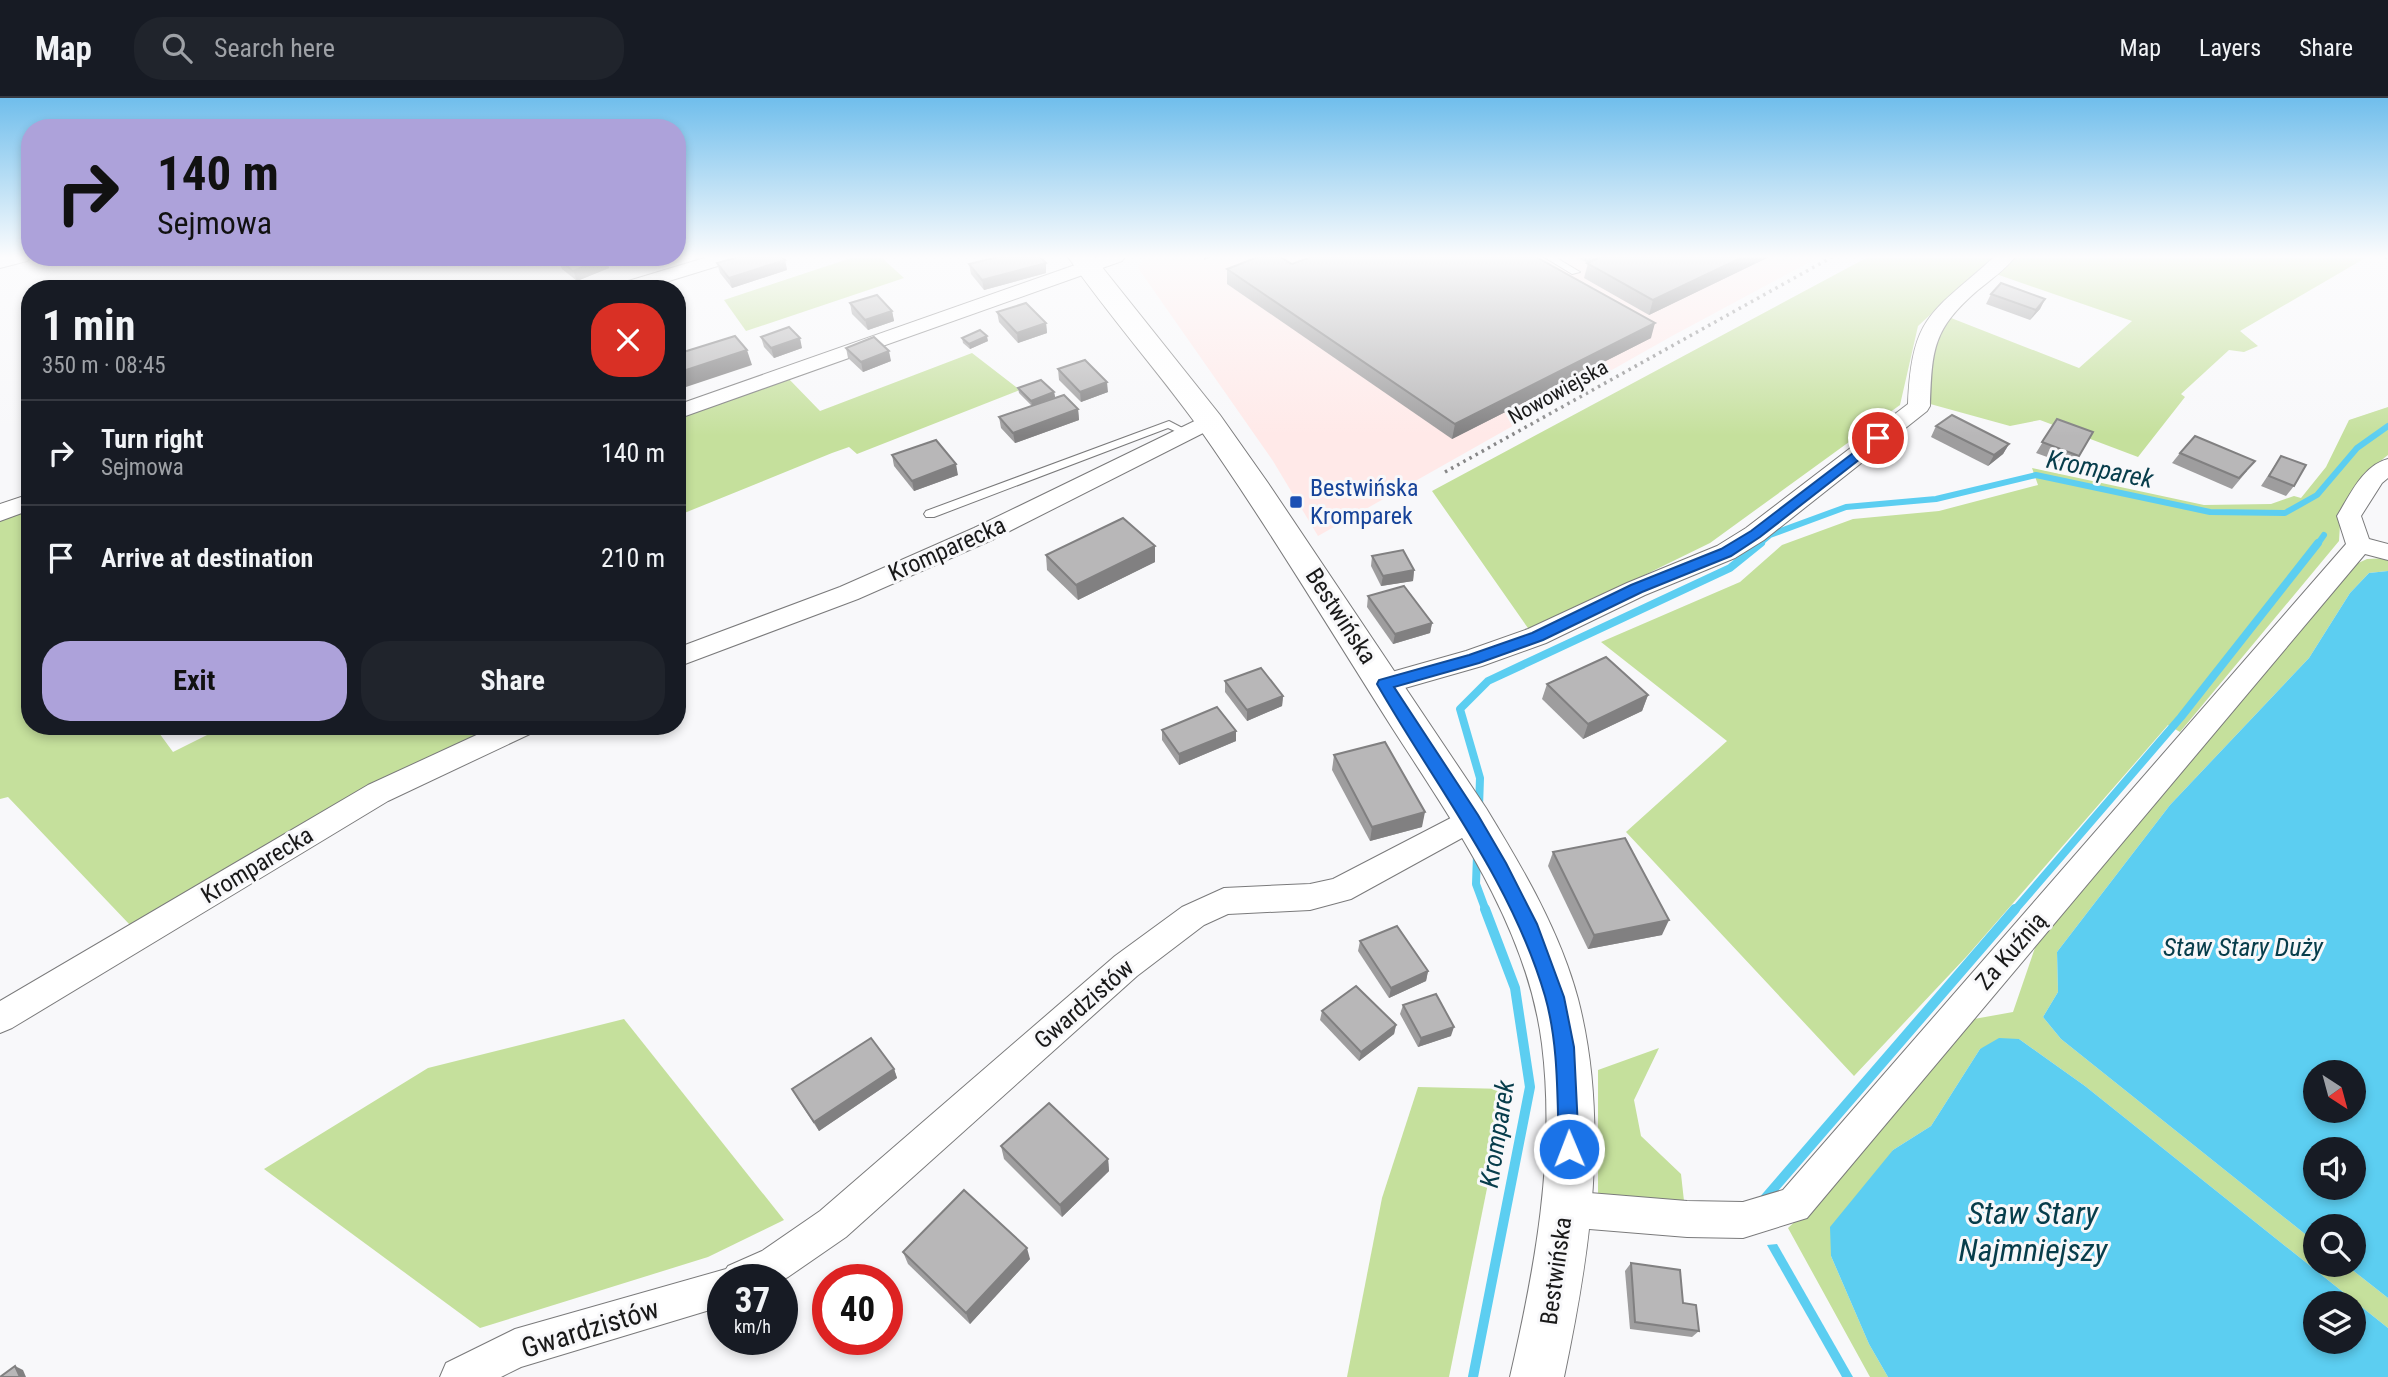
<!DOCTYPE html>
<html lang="en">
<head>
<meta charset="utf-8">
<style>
	:root { --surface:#171b24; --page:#20242c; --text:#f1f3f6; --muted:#9ea1a6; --line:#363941; --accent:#ada2da }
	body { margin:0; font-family:"Roboto Condensed",sans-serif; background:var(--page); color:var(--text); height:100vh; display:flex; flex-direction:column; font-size:26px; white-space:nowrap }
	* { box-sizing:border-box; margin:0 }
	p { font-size:23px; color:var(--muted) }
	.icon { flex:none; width:38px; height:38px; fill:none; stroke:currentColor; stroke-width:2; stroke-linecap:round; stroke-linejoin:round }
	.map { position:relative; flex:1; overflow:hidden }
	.details { position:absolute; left:21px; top:182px; width:665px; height:455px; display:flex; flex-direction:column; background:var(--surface); border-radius:28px; box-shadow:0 4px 10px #0003 }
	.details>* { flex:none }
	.guide { position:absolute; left:21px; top:21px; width:665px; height:147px; border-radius:28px; box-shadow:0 4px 10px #0003; background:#ada2da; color:#111; overflow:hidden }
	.needle { width:46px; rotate:144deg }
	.fabs { position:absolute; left:2303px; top:962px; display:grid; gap:14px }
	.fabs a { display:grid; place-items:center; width:63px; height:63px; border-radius:50%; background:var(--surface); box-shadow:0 4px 10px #0003; font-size:35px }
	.speed { position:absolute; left:707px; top:1166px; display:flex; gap:14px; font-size:35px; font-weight:700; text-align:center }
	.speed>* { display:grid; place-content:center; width:91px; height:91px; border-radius:50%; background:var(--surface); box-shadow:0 4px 10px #0003; line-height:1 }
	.speed small { font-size:18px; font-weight:400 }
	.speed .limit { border:10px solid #d22; background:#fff; color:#111 }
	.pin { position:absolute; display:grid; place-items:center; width:60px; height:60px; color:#fff; margin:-30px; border:4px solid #fff; border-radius:50%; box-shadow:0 2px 7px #0007 }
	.me { position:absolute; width:77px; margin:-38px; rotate:359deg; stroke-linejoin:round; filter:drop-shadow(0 0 5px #0008) }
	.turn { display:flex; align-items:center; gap:24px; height:147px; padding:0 21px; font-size:32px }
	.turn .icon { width:91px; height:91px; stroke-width:2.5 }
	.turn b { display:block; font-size:49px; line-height:60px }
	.round { display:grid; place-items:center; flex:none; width:74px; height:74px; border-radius:28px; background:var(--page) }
	.headline { display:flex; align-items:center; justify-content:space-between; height:119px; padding:0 21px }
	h1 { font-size:42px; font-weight:700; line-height:52px }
	.primary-button { display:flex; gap:14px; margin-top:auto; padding:14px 21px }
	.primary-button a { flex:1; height:80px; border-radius:28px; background:var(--accent); color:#111; font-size:28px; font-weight:700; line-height:80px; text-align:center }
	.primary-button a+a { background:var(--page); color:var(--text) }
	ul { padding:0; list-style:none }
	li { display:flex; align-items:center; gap:21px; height:105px; padding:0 21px; border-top:2px solid var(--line) }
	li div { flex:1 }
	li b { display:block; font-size:26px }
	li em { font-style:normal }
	header { display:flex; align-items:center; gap:42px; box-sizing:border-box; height:98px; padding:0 35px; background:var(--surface); border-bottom:2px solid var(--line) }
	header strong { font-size:33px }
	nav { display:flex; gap:38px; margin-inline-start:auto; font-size:24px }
	.search { width:490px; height:63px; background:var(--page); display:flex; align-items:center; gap:18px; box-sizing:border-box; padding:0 24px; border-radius:28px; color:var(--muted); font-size:26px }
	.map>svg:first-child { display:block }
	.industrial { fill:#ffe9e8 }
	.green { fill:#c5e09c }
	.water { fill:#5ccef1; fill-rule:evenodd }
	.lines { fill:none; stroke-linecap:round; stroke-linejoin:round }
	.stream-far2 { stroke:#5ccef1; stroke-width:6 }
	.stream-far1 { stroke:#5ccef1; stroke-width:8 }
	.stream { stroke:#5ccef1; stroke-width:10 }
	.lane-casing { stroke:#7a7a7b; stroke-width:2 }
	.street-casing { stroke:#7a7a7b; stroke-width:2 }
	.secondary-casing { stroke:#7a7a7b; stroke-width:2 }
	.path { stroke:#878788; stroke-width:3.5; stroke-dasharray:2.5 4.5; stroke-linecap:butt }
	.lane { fill:#fff; fill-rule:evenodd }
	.street { fill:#fff; fill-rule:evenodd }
	.secondary { fill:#fff; fill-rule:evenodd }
	.wall { fill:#9e9d9e }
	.shaded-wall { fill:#818081 }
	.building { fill:#b8b7b8; stroke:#818081; stroke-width:2 }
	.route { fill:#1a73e8; stroke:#114b97; stroke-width:2 }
	.transit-dot { fill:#1a4fb4; stroke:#f8f8fa; stroke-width:2.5 }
	.labels { text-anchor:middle; stroke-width:6; stroke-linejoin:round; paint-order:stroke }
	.far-street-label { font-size:21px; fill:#191919; stroke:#f8f8fa }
	.transit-label { font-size:24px; fill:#164399; stroke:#f8f8fa; text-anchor:start }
	.street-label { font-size:24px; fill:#191919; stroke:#f8f8fa }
	.water-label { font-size:26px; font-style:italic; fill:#073d4b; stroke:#f8f8fa }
	.near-street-label { font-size:28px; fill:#191919; stroke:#f8f8fa }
	.near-water-label { font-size:32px; font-style:italic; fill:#073d4b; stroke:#f8f8fa }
</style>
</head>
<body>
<header>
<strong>Map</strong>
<div class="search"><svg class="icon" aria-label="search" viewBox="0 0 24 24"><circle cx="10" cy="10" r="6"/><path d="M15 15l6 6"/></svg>Search here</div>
<nav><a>Map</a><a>Layers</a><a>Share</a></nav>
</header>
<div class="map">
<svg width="2388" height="1279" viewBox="0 0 2388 1279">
	<rect width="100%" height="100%" fill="#f8f8fa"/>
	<polygon class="industrial" points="1145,159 1819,159 1672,238 1318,438 1273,363 1138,170"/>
	<g class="green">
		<polygon points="854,159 881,159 904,180 746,233 724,202"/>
		<polygon points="1868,159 1993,159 1918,228 1900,307 1710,445 1530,533 1432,393"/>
		<polygon points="2012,159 2367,159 2240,233 2258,248 2244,254 2229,252 2181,296 2185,299 2138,359 2040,322 2010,328 1923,304 1926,268 1946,218 2079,270 2132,223 1996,176"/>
		<polygon points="972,255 1020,292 857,356 849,349 832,355 677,418 677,319 787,279 820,313"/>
		<polygon points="2388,309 2388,357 2364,376 2341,410 2339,443 2180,634 2168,627 1967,858 1854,978 1626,734 1727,643 1601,544 1740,484 1782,447 1853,421 1939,413 2038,387 2032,370 2204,407 2271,406 2294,398 2301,400 2326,369 2349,322"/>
		<polygon points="30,408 30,628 154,628 173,654 225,628 500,628 130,827 8,699 0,701 0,420"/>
		<polygon points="2388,460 2388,473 2369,475 2350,495 2309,560 2170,707 2057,854 2058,894 2043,919 2061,941 2315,1144 2315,1167 2346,1167 2388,1200 2388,1230 2085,988 2019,941 1980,951 1931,1028 1893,1052 1831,1158 1869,1246 1888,1279 1870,1279 1788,1130 1818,1102 1974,921 2013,914 2037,844 2354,467 2367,461"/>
		<polygon points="624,921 784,1122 708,1159 480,1230 264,1071 428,970"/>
		<polygon points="1659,950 1634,1002 1641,1038 1681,1076 1685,1112 1616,1104 1598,1095 1598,972"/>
		<polygon points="1418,989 1507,991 1449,1279 1347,1279 1382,1100"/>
	</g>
	<g class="water">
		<path d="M2388 473V1200L2346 1167H2354V1129H2315V1144L2061 941 2043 919 2058 894 2057 854 2170 707 2309 560 2350 495 2369 475ZM2315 975H2354V1013H2315ZM2315 1052H2354V1090H2315Z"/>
		<path d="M1999 940 2019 941 2085 988 2388 1230V1279H1888L1869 1246 1831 1158 1830 1129 1893 1052 1931 1028 1980 951ZM2315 1206H2354V1244H2315Z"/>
		<polygon points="1777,1146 1853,1279 1842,1279 1767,1147"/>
	</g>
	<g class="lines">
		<g class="stream-far2">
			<polyline points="1758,447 1770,437 1846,409 1936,401 2036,377 2210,414 2285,415 2317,397 2357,350 2388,328"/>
			<polyline points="2317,447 2324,437"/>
		</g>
		<g class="stream-far1">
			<polyline points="1479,709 1480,680 1460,611 1488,583 1730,470 1761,445"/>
			<polyline points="1477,757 1476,786 1486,813"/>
			<polyline points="2014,813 2181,619 2318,445"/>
		</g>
		<g class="stream">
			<polyline points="1762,1104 2015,811"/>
			<polyline points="1473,1279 1530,989 1515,890 1485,811"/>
		</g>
		<defs>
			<g id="lane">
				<polygon points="1544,159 1555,159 1580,174 1572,176"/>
				<polygon points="1169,323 1192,335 1186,338 1168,330 934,419 926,419 924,416 926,413"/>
			</g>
			<g id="street">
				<polygon points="0,159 30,159 27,163 0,170"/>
				<polygon points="708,159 737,159 734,163 643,191 612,191 615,187"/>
				<polygon points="1098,159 1125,159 1122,163 677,321 677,307"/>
				<path d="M1994 159H2015C2005 172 1990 182 1978 192 1933 231 1932 250 1930 308L1927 313 1764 442 1735 460 1645 497 1546 545 1482 568 1384 596 1374 593 1370 586 1374 579 1466 553 1528 531 1627 485 1717 448 1746 430 1908 306C1912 215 1933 215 1994 159Z"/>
				<polygon points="1209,316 1217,318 1220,323 1217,328 992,442 858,501 677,569 677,550 840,489 974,430"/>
				<path d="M2388 361V380L2382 385 2361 418 2369 441 2388 446V462L2365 456 1807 1120 1743 1140 1687 1139 1565 1129 1552 1124 1547 1111 1552 1098 1565 1093 1687 1103 1743 1104 1783 1092 2346 446 2337 418C2350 397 2363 367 2388 361Z"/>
				<polygon points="30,396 30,412 0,423 0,406"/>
				<polygon points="496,628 536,628 532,635 388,703 12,930 0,935 0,903 368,687"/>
				<polygon points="1472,709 1482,713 1487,721 1482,729 1351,801 1310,812 1228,816 1204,827 1137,878 846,1139 788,1179 782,1182 723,1181 723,1208 521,1269 501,1279 440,1279 446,1265 515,1231 726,1171 728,1168 762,1153 820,1113 1115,858 1182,809 1224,790 1310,786 1333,781"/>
			</g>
			<path id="secondary" d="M1068 159H1094L1220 317 1268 385 1486 710C1522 769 1560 833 1578 901 1610 1025 1590 1155 1564 1279H1510C1535 1170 1556 1058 1542 946 1527 828 1454 726 1391 628 1328 529 1267 427 1199 330 1157 272 1109 218 1068 159Z"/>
		</defs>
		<use href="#lane" class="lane-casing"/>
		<use href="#street" class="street-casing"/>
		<use href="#secondary" class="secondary-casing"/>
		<g class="path">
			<polyline points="2385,159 2388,160"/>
			<polyline points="1445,374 1832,159"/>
		</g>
		<use href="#lane" class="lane"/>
		<use href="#street" class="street"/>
		<use href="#secondary" class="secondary"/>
	</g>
	<g class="wall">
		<polygon points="1576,159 1769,159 1649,217 1584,180 1588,165"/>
		<polygon points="605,160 609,170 577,183 562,171 558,161"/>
		<polygon points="785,162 787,172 732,190 720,175 717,165"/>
		<polygon points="969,166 1046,175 984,192 971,176"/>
		<polygon points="1292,166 1651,240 1452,341 1227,186 1227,171"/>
		<polygon points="1991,196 2045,201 2040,211 2030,222 1986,206"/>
		<polygon points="850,205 892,213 894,223 868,232 852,216"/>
		<polygon points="997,214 1046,225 1047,235 1018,245 999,224"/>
		<polygon points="761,239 802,250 774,260 764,249"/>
		<polygon points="962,240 988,243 970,251 963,245"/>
		<polygon points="846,250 891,263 863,274 848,260"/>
		<polygon points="1058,271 1108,294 1081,304 1059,282"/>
		<polygon points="1018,290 1054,294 1055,299 1078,311 1079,322 1015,345 1001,330 999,319 1032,308 1019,295"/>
		<polygon points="2057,321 2093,334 2072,368 2036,355"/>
		<polygon points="1936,328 2009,346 2003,356 1988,368 1931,339"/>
		<polygon points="2180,355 2247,373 2232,391 2172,365"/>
		<polygon points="892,357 958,377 914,393 894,368"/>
		<polygon points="2281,358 2294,388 2286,398 2261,388"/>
		<polygon points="1155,448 1155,464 1078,502 1047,472 1046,457"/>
		<polygon points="1372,458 1414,472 1413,483 1381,488 1371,468"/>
		<polygon points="1368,498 1432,525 1430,535 1393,546 1367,509"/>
		<polygon points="1225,583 1283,598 1282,608 1247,623 1225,594"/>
		<polygon points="1547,586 1648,597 1642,613 1583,641 1542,601"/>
		<polygon points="1162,632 1236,643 1179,667 1162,642"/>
		<polygon points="1334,657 1422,729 1370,743 1332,672"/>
		<polygon points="1553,754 1662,837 1588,851 1548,768"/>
		<polygon points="1360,843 1428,873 1426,883 1389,900 1358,853"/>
		<polygon points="1403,907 1451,938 1418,949 1400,916"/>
		<polygon points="1322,913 1396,927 1394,936 1359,963 1320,922"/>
		<polygon points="894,971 897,980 819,1033 797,1000 792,991"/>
		<polygon points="1001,1048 1108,1061 1109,1073 1062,1119 1004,1061"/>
		<polygon points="903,1154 1030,1161 970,1226 908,1166"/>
		<polygon points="1631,1165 1683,1205 1699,1233 1692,1239 1630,1231 1625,1173"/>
	</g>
	<g class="shaded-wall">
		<polygon points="189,159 210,159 192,164"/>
		<polygon points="1204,159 1213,159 1204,162"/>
		<polygon points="1743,159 1769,159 1649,217 1653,202"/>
		<polygon points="605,160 609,170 577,183 573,173"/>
		<polygon points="785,162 787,172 732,190 729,180"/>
		<polygon points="1046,165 1046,175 984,192 982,182"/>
		<polygon points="2045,201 2040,211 2030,222 2036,212"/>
		<polygon points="892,213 894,223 868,232 865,222"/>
		<polygon points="1046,225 1047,235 1018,245 1017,235"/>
		<polygon points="1655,225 1651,240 1452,341 1455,326"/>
		<polygon points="987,238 988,243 970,251 969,246"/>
		<polygon points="800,240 802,250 774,260 771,250"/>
		<polygon points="747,252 752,267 677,292 677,275"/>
		<polygon points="889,253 891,263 863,274 861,264"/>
		<polygon points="1107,284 1108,294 1081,304 1080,294"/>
		<polygon points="1054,294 1055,299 1032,308 1031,303"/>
		<polygon points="1078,311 1079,322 1015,345 1013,335"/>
		<polygon points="2009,346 2003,356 1988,368 1994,357"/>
		<polygon points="956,366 958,377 914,393 912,383"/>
		<polygon points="1155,448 1155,464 1078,502 1076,487"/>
		<polygon points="1414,472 1413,483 1381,488 1383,478"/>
		<polygon points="1432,525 1430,535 1393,546 1395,536"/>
		<polygon points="1648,597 1642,613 1583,641 1588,626"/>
		<polygon points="1283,598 1282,608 1247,623 1247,612"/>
		<polygon points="1236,633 1236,643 1179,667 1179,656"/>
		<polygon points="1425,714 1422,729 1370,743 1372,729"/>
		<polygon points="1669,822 1662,837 1588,851 1594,837"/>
		<polygon points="1428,873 1426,883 1389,900 1391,890"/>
		<polygon points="1396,927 1394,936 1359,963 1361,954"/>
		<polygon points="1454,929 1451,938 1418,949 1421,940"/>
		<polygon points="894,971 897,980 819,1033 814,1024"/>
		<polygon points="1108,1061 1109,1073 1062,1119 1060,1107"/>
		<polygon points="1027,1150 1030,1161 970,1226 966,1215"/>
		<polygon points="15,1268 23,1272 26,1279 20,1279"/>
	</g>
	<g class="building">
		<polygon points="563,159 604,159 605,160 573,173 558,161"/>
		<polygon points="738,159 781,159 785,162 729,180 717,165"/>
		<polygon points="997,159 1040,159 1046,165 982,182 969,166"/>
		<polygon points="1258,159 1280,159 1292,166 1311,159 1536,159 1655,225 1455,326 1227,171"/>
		<polygon points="1601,159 1743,159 1653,202 1587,165"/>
		<polygon points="2001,185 2045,201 2036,212 1991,196"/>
		<polygon points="877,197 892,213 865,222 850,205"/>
		<polygon points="1026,205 1046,225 1017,235 997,214"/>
		<polygon points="789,229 800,240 771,250 761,239"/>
		<polygon points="980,232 987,238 969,246 962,240"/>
		<polygon points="735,238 747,252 677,275 677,256"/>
		<polygon points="874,239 889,253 861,264 846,250"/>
		<polygon points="1085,262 1107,284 1080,294 1058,271"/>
		<polygon points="1041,282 1054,294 1031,303 1018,290"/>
		<polygon points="1064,297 1078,311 1013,335 999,319"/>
		<polygon points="1952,317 2009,346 1994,357 1936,328"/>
		<polygon points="2057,321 2093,334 2079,358 2042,344"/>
		<polygon points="2195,338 2255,363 2239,380 2180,355"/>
		<polygon points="936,342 956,366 912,383 892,357"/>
		<polygon points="2281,358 2306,367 2294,388 2269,378"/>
		<polygon points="1123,420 1155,448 1076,487 1046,457"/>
		<polygon points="1403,452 1414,472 1383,478 1372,458"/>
		<polygon points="1404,488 1432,525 1395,536 1368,498"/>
		<polygon points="1606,559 1648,597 1588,626 1547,586"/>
		<polygon points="1261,570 1283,598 1247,612 1225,583"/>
		<polygon points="1217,609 1236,633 1179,656 1162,632"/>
		<polygon points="1385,644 1425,714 1372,729 1334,657"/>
		<polygon points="1625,740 1669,822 1594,837 1553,754"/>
		<polygon points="1397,828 1428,873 1391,890 1360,843"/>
		<polygon points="1356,888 1396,927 1361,954 1322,913"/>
		<polygon points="1436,896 1454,929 1421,940 1403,907"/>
		<polygon points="871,940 894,971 814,1024 792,991"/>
		<polygon points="1049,1005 1108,1061 1060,1107 1001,1048"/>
		<polygon points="964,1092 1027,1150 966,1215 903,1154"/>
		<polygon points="1631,1165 1680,1172 1683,1205 1696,1207 1699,1233 1635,1224"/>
		<polygon points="15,1268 20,1279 0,1279"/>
	</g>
	<linearGradient id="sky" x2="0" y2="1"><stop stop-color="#70beec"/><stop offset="0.47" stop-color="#fcfcfd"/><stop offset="1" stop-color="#fcfcfd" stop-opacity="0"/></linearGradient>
	<rect width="2388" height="338" fill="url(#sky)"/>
	<path class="route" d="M1878 336 1883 337V343L1760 439 1731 458 1642 494 1543 542 1479 565 1394 589 1478 717 1506 765 1537 826 1564 899 1574 949 1579 1051 1576 1058 1569 1061 1562 1058 1559 1051C1557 1001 1559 947 1545 898 1511 782 1436 689 1377 586L1379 582 1469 557 1532 535 1631 487 1721 451 1751 433Z"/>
	<rect class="transit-dot" x="1289" y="397" width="14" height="14" rx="3.5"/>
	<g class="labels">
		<g class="far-street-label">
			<text transform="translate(1558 294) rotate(-29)" y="7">Nowowiejska</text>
		</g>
		<g class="transit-label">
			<text x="1310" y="398">Bestwińska<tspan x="1310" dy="28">Kromparek</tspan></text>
		</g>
		<g class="street-label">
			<text transform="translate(947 451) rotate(-24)" y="8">Kromparecka</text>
			<text transform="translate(1341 518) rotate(57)" y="8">Bestwińska</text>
			<text transform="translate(257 767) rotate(-31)" y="8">Kromparecka</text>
			<text transform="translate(2011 853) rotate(-49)" y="8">Za Kuźnią</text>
			<text transform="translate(1084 906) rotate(-41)" y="8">Gwardzistów</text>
			<text transform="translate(1556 1173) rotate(-82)" y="8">Bestwińska</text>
		</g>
		<g class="water-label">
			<text transform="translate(2100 371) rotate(11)" y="9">Kromparek</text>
			<text x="2243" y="858">Staw Stary Duży</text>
			<text transform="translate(1497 1036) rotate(-81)" y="9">Kromparek</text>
		</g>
		<g class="near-street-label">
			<text transform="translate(590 1230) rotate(-17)" y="10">Gwardzistów</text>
		</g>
		<g class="near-water-label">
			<text x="2033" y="1126">Staw Stary<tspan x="2033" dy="37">Najmniejszy</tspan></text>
		</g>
	</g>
</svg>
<div class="fabs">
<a><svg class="needle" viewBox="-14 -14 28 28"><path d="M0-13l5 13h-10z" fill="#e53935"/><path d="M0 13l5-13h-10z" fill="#9ea1a6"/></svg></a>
<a><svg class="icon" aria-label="sound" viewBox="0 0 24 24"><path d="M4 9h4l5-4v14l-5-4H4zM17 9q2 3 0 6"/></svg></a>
<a><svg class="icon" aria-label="search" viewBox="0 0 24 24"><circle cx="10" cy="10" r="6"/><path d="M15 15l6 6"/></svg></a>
<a><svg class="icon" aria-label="layers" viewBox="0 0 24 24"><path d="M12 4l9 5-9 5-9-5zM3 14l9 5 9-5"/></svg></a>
</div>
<div class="speed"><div>37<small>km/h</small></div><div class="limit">40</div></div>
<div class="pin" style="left:1878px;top:340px;background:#d93025"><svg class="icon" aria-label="arrive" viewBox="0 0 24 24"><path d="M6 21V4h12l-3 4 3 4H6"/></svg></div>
<svg class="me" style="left:1569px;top:1051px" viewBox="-20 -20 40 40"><circle r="17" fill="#1a73e8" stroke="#fff" stroke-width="3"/><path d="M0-11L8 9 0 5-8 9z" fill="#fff"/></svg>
<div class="guide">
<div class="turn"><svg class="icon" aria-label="right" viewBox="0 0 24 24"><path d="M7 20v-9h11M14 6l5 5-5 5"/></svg><div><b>140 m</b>Sejmowa</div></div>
</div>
<section class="details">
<div class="headline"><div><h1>1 min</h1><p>350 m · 08:45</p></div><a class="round" style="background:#d93025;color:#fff"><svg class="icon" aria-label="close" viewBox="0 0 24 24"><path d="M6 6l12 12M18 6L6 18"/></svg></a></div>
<ul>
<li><svg class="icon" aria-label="right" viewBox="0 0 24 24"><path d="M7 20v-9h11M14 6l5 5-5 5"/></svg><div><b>Turn right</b><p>Sejmowa</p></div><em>140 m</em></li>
<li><svg class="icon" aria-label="arrive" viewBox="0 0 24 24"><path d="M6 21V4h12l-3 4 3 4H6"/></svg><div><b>Arrive at destination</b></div><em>210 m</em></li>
</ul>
<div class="primary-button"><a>Exit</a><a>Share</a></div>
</section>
</div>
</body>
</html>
